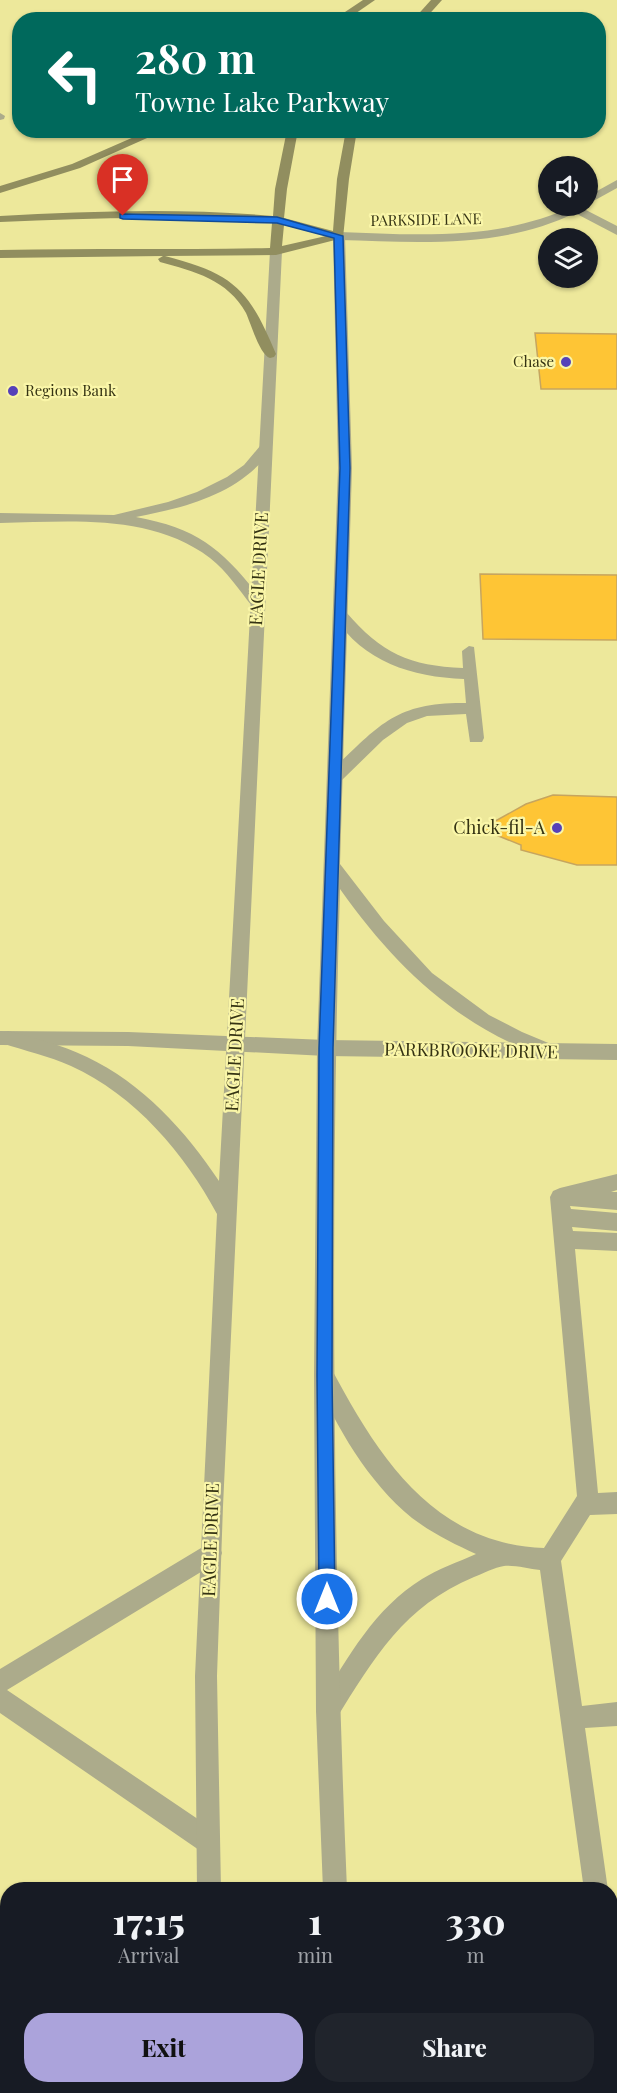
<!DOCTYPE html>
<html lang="en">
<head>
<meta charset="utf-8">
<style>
	:root { --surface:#171b24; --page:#20242c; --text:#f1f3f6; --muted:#9ea1a6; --accent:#aba3db }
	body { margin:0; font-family:"Playfair Display",serif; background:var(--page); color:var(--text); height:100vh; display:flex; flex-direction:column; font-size:22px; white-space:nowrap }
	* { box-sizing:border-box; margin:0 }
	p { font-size:20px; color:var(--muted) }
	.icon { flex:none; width:33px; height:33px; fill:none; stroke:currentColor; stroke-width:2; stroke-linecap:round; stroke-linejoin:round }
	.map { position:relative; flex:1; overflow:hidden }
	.sheet { position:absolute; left:0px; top:1882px; width:618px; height:212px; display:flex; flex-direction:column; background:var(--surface); border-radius:24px 24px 0 0; box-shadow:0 2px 4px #0004 }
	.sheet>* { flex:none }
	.guide { position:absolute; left:12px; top:12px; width:594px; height:126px; border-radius:24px; box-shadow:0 2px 4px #0004; background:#00695c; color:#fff; overflow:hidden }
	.fabs { position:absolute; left:538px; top:156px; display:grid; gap:12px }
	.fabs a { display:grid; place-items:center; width:60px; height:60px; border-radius:50%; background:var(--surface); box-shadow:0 2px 4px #0004; font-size:30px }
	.pin { position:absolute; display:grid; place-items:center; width:51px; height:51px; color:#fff; margin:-62px -26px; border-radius:50% 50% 50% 0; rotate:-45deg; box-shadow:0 0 6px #0007 }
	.pin .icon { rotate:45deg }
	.me { position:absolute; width:66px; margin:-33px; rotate:0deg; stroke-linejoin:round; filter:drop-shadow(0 0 4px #0008) }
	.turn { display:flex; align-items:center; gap:21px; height:126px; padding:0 24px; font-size:27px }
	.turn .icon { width:78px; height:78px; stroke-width:2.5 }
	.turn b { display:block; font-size:42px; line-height:51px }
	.eta { display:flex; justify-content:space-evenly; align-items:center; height:102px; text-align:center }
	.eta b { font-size:36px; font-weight:800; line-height:42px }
	.button { display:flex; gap:12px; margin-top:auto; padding:12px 24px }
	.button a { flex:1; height:69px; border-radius:24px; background:var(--accent); color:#111; font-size:24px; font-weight:800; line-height:69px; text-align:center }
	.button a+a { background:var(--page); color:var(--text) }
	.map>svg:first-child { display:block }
	.building { fill:#fec535; stroke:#c6a55f; stroke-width:1.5 }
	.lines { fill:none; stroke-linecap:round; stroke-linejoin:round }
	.service { fill:#acab8b; fill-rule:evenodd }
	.minor { fill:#acab8b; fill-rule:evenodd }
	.tertiary { fill:#acab8b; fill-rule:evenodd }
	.secondary { fill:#918e5f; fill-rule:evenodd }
	.route { fill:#1a73e8; stroke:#114b97; stroke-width:1.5 }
	.poi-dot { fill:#5641b9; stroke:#faf6a8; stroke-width:2 }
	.labels { text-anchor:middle; stroke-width:4.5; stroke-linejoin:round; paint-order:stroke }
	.far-street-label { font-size:15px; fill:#353313; stroke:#faf6a8 }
	.far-poi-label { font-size:15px; fill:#353313; stroke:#faf6a8; text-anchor:end }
	.street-label { font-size:18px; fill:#353313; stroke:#faf6a8 }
	.poi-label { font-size:18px; fill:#353313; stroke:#faf6a8; text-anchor:end }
</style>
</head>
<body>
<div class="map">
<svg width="617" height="2093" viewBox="0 0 617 2093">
	<rect width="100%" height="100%" fill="#ede89b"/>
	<g class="building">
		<polygon points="535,333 617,334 617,389 541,389"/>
		<polygon points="480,574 617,575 617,640 483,639"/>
		<polygon points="553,795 617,797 617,865 577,865 521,850 521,845 481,829 526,804"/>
	</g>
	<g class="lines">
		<g class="service">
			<polygon points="0,113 5,116 4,119 0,120"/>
			<path d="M265 445 272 449C240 494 187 507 136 517 200 529 223 550 262 600L264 603 262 606H252C239 590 227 571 210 558 150 513 70 522 0 523V513L114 515 168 502 197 492 227 477 244 465 260 446Z"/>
			<path d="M341 611 346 612C381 653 410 666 463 668L462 651 469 646 474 647 484 738 482 742H470L466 714 427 716 407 723 383 740 342 780H330L328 776 330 772C379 726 394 702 466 703L464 679C412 677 363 662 334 616L336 612Z"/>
			<polygon points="0,1031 128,1032 326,1040 332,1043 335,1048 332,1053 326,1056 128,1046 0,1045"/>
			<path d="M617 1174V1190L611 1192H617V1210L570 1206 571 1209 617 1213V1231L572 1227 573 1231 617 1233V1251L575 1249 598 1493 617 1492V1514L590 1515 561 1561 582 1706 617 1702V1726L585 1728 608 1890H584L540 1570C529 1569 515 1565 504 1566 495 1567 482 1574 474 1577 404 1606 374 1658 336 1719L328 1723 320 1719 316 1711 320 1703C348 1657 375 1608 422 1579 438 1569 458 1562 476 1554 454 1544 432 1533 412 1518 368 1482 336 1427 314 1375L317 1368 324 1365 331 1368C378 1456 433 1544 544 1548L577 1496 550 1197 553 1191 560 1188Z"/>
			<polygon points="211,1542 219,1545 222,1553 219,1561 7,1690 217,1832 220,1841 217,1850 208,1853 199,1850 0,1713 0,1669"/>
			<polygon points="610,1984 617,1986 617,2055 610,2052"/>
			<polygon points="388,2086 416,2086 419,2093 391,2093"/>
		</g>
		<g class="minor">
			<polygon points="617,180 617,188 588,204 588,196"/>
			<path d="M573 206H586L584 209 617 226V235L575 213C501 249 418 242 339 240L333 236 339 232C419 235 499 241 573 206Z"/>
			<polygon points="326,1040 617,1044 617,1060 326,1056 320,1053 317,1048 320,1043"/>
		</g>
		<g class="tertiary">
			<path d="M339 232 345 236 352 468 340 864 384 921 432 973 489 1015 522 1032 558 1047 561 1052 558 1057 552 1060C458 1027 396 968 340 889 330 1222 333 1556 347 1890H323L316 1711 314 1375 317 1048 338 468 333 236Z"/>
			<path d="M276 247 282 251 223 1506 217 1676 221 1890H197L195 1676 217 1214C185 1154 135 1095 71 1066 49 1056 25 1051 2 1043V1033L8 1031C34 1038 62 1045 87 1057 142 1083 186 1131 219 1181L270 251Z"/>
			<rect x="199" y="2086" width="26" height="7"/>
			<polygon points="334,2086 360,2086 361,2093 335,2093"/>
		</g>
		<g class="secondary">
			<polygon points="363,0 375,0 346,20 333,20"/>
			<polygon points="431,0 442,0 424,20 413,20"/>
			<polygon points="150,130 165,130 80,168 0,193 0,186 72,164"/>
			<path d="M287 130H298L287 189 284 218 333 231 337 179 346 130H357L349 179 343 238 276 255 165 256C234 274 249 289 276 354L274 357 270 358C260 355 251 324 246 313 228 280 194 271 160 262L158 259 163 256 0 258V250C90 248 180 250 270 248L272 223C183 215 90 218 0 222V216C90 211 183 208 273 216L275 189ZM284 225 326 236 282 246Z"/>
		</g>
	</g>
	<polygon class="route" points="120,214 277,217 343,236 350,468 333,1048 332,1375 335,1599 333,1605 327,1608 321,1605 319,1599 317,1375 319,1048 340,468 334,238 277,223 123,219 120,218"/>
	<g class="poi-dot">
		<circle cx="566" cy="362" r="6"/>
		<circle cx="13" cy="391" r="6"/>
		<circle cx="557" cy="828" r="6"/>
	</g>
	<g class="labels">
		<g class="far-street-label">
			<text transform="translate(426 220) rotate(-1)" y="5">PARKSIDE LANE</text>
		</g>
		<g class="far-poi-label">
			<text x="554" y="367">Chase</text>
			<text x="25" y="396" text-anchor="start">Regions Bank</text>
		</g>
		<g class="street-label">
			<text transform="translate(259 569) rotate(-87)" y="6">EAGLE DRIVE</text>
			<text transform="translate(471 1051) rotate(1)" y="6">PARKBROOKE DRIVE</text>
			<text transform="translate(235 1055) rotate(-87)" y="6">EAGLE DRIVE</text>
			<text transform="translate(211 1540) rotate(-88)" y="6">EAGLE DRIVE</text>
		</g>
		<g class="poi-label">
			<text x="545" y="834">Chick-fil-A</text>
		</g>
	</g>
</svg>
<div class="fabs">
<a><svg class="icon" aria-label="sound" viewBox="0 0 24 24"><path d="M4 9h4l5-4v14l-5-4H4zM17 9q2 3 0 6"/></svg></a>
<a><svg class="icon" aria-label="layers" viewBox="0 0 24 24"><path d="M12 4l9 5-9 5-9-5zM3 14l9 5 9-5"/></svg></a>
</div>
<div class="pin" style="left:123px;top:216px;background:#d93025"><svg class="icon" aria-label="arrive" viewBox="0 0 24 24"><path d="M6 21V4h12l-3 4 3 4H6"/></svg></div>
<svg class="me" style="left:327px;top:1599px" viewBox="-20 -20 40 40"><circle r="17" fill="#1a73e8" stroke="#fff" stroke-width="3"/><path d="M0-11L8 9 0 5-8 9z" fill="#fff"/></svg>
<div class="guide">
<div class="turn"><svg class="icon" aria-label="left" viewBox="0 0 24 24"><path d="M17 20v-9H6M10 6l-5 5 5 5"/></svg><div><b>280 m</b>Towne Lake Parkway</div></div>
</div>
<section class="sheet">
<div class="eta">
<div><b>17:15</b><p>Arrival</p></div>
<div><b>1</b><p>min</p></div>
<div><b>330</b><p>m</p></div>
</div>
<div class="button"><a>Exit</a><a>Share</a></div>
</section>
</div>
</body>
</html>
